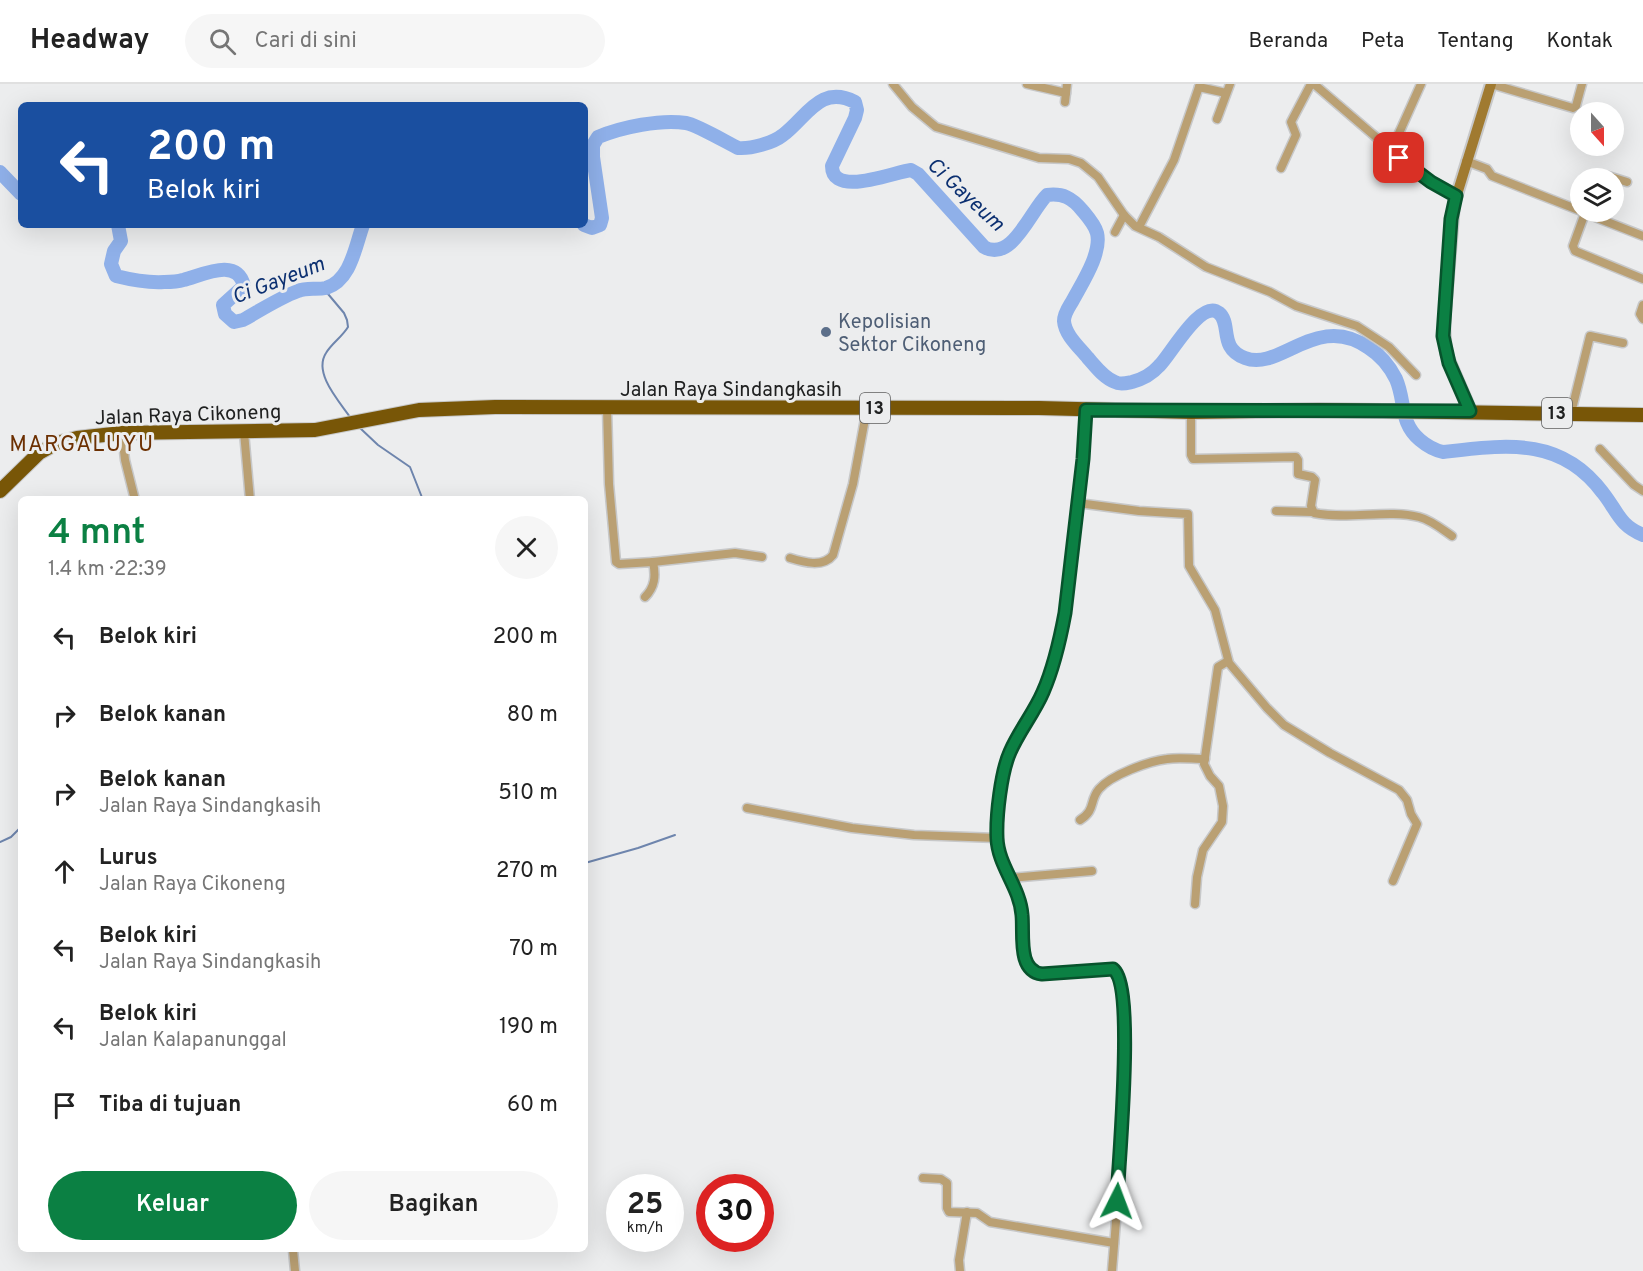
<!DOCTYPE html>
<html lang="id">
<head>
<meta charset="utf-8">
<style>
	:root { --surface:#fff; --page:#f6f6f6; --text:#222; --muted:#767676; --line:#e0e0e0; --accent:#0b8043 }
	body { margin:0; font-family:Overpass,sans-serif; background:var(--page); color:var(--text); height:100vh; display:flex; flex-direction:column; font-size:22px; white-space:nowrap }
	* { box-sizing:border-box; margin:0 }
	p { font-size:20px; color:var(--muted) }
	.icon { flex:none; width:33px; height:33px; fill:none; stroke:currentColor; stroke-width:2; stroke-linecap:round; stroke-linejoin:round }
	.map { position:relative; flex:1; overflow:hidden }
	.details { position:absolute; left:18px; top:412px; width:570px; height:756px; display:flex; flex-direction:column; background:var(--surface); border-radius:9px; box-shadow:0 6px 24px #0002 }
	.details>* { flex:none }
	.banner { position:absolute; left:18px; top:18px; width:570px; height:126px; border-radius:9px; box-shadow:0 6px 24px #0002; background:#1a4fa0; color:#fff; overflow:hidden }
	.needle { width:39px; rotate:159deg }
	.tools { position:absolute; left:1570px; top:18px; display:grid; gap:12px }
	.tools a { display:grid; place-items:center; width:54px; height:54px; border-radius:50%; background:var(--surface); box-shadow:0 6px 24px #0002; font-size:30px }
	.speed { position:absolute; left:606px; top:1090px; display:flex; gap:12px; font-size:30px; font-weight:700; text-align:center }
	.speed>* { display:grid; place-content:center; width:78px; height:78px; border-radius:50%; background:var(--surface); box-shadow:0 6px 24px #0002; line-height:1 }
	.speed small { font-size:15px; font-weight:400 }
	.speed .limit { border:9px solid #d22; background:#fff; color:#111 }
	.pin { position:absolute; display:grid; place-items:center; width:51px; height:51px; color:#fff; margin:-26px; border-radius:12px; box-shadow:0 3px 9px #0006 }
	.me { position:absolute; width:66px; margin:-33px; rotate:3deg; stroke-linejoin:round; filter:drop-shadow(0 0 4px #0008) }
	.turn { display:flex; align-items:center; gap:21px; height:126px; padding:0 30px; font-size:27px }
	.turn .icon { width:78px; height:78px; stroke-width:2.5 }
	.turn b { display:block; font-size:42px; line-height:51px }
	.round { display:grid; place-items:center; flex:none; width:63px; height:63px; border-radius:32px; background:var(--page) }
	.summary { display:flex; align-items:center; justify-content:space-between; height:102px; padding:0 30px }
	h1 { font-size:36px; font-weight:600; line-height:45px; color:var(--accent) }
	.button { display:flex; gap:12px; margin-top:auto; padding:12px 30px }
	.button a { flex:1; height:69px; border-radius:36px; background:var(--accent); color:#fff; font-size:24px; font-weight:600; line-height:69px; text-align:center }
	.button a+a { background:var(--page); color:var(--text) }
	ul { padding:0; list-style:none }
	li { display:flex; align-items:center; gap:18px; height:78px; padding:0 30px }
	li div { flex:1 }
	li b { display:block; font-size:22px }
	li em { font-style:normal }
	header { display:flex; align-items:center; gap:36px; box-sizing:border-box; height:84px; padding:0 30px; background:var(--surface); border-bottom:2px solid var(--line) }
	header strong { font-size:28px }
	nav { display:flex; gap:33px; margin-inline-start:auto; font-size:21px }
	.search { width:420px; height:54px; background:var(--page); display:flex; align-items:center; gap:15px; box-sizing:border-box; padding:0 21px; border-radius:33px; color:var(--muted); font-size:22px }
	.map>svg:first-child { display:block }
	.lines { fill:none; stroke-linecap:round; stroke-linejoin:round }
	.stream { stroke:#6e85ad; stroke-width:2 }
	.river { stroke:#8fb0e9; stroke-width:14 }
	.minor-casing { stroke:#c7c8c9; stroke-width:11 }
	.secondary-casing { stroke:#c7c8c9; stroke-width:14 }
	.trunk-casing { stroke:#c7c8c9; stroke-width:16 }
	.minor { stroke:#baa073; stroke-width:8 }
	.secondary { stroke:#a07a30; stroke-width:10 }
	.trunk { stroke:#785607; stroke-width:14 }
	.route-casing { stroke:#07532c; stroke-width:15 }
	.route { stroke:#0b8043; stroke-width:10 }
	.service-dot { fill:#5c6f8a; stroke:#ecedee; stroke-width:2 }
	.labels { text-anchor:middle; stroke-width:6; stroke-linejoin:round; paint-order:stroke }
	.shield { fill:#ecedee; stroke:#5d5e5e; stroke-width:1.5 }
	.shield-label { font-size:18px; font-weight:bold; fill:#202121 }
	.service-label { font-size:20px; fill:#4e5e75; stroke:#ecedee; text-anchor:start }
	.street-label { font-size:20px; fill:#202121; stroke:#ecedee }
	.water-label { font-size:21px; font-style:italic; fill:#0c3071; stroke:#ecedee }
	.quarter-label { font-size:22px; letter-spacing:1.5px; fill:#6c3002; stroke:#ecedee }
</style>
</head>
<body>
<header>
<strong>Headway</strong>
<div class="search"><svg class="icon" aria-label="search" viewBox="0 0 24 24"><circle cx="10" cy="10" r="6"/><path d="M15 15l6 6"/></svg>Cari di sini</div>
<nav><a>Beranda</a><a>Peta</a><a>Tentang</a><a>Kontak</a></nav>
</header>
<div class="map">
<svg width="1643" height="1187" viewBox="0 0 1643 1187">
	<rect width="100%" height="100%" fill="#ecedee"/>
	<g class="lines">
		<g class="stream">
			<path d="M323 204 344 229 347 236 348 243C342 253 332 259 326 269 313 289 339 317 350 333"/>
			<polyline points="360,344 378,361 410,383 423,416"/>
			<polyline points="460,416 463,416"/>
			<polyline points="0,758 11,753 21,743"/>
			<polyline points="585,779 638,764 675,751"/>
		</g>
		<g class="river">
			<polyline points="0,88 21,110"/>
			<path d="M118 141 121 157 114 167 111 180 116 192C132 196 148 199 164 198 169 198 177 198 183 196 201 192 237 172 244 202L223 221 225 230 234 238 243 236C261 226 279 214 298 207 307 203 316 206 326 204 351 196 355 163 363 141"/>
			<path d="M584 141 592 144 600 141 602 134 593 73V61L598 53C622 43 661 35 686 39 697 41 726 58 738 64 751 65 773 59 783 51 807 33 820 0 855 18L857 26 855 34 832 82C832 114 894 88 911 86L918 90 984 163C1012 179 1031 126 1047 111 1063 109 1072 114 1082 126 1087 132 1095 141 1097 149 1102 169 1082 199 1073 216 1069 223 1064 229 1064 237 1065 251 1079 263 1088 274 1096 283 1104 294 1115 298 1120 301 1127 299 1132 298 1143 295 1152 290 1159 282 1170 272 1201 214 1219 229 1232 240 1218 264 1245 274 1280 288 1317 227 1369 264 1380 271 1390 283 1396 295 1406 318 1399 338 1420 356 1427 362 1434 366 1443 368 1506 361 1561 352 1603 409 1618 428 1619 441 1643 451"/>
		</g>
		<defs>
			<g id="minor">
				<polyline points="893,0 912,23 936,43 1039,74 1069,75 1081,79 1098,93 1124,131 1135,142 1159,153 1206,183 1270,208 1296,222 1357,242 1389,263 1416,291"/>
				<polyline points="1027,0 1066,9"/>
				<polyline points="1314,0 1419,90 1456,112"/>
				<polyline points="1491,0 1573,24 1576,22 1582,0"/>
				<polyline points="1199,3 1226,9"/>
				<polyline points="1065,18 1067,0"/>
				<polyline points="1217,35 1230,0"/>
				<polyline points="1391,67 1421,0"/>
				<polyline points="1466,77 1487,85 1492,92 1581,127"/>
				<polyline points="1281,84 1296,51 1291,38 1311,0"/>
				<polyline points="1605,94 1608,92 1627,98"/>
				<polyline points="1582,128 1643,152"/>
				<polyline points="1585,129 1573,162 1575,167 1643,195"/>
				<polyline points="1139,143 1174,76 1200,0"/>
				<polyline points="1115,148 1124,131"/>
				<polyline points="1643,221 1640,230 1643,235"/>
				<path d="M607 324 609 400 616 478 619 480 653 478C656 492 655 503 645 513"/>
				<path d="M1086 326 1083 375 1065 529C1060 556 1054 583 1043 608 1034 629 1019 647 1010 668 1000 690 996 730 997 754 998 782 1020 803 1022 831 1024 849 1017 887 1042 890L1113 885C1138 902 1115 1147 1112 1187"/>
				<path d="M1191 328V371L1193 375 1296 373 1298 376V390L1312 393 1315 396 1311 422 1314 429C1348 436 1388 425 1419 433 1431 436 1442 445 1452 452"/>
				<polyline points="1571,329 1590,252 1623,259"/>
				<polyline points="244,348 250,416"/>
				<polyline points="122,349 125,376 135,416"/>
				<polyline points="1600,365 1634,401 1643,407"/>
				<polyline points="1078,419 1139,427 1188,430 1189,482 1215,526 1229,579 1267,624 1284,641 1330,669 1399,706 1407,716 1411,730 1417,740 1393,797"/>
				<polyline points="1276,427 1312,428"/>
				<path d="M790 474C803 478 823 484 833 471L853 400 867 324"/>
				<polyline points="653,478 735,469 762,473"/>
				<polyline points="747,724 852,744 914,751 997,754"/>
				<path d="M1080 736C1096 726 1089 717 1099 705 1111 691 1149 677 1167 675 1179 673 1192 675 1205 675"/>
				<polyline points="1010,794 1092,787"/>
				<polyline points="1195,820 1197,793 1203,766 1222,738 1223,722 1219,702 1210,692 1204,680 1218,583 1228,577"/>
				<polyline points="923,1094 941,1095 947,1099 947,1124 949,1128 977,1129 990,1138 1114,1159"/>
				<polyline points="293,1166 295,1187"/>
				<polyline points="960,1187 959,1176 967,1128"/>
			</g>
			<polyline id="secondary" points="1471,327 1446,269 1444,241 1454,120 1491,0"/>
			<polyline id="trunk" points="0,407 39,369 57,359 77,354 122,349 315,346 419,326 495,323 1039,324 1191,328 1319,326 1643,331"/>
		</defs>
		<use href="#minor" class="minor-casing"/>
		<use href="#secondary" class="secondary-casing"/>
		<use href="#trunk" class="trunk-casing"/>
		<use href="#minor" class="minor"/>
		<use href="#secondary" class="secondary"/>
		<use href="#trunk" class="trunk"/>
	</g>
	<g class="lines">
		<defs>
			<path id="route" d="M1117 1117C1118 1082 1136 901 1113 885L1042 890C1017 887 1024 850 1022 831 1020 803 998 782 997 754 996 732 1001 688 1010 668 1019 647 1034 629 1043 608 1054 583 1060 556 1065 529L1083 375 1086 326 1470 327 1449 279 1443 252 1451 135 1456 112 1431 98 1399 74"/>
		</defs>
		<use href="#route" class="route-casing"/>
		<use href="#route" class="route"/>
	</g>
	<circle class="service-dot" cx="826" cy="248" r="6"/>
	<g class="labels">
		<g class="shield">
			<rect x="860" y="309" width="30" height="30" rx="4.5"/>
			<rect x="1542" y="314" width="30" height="30" rx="4.5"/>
		</g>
		<g class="shield-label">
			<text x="875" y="330">13</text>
			<text x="1557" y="335">13</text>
		</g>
		<g class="service-label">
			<text x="838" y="244">Kepolisian<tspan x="838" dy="23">Sektor Cikoneng</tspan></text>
		</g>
		<g class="street-label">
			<text x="731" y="312">Jalan Raya Sindangkasih</text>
			<text transform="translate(188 330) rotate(-2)" y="7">Jalan Raya Cikoneng</text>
		</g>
		<g class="water-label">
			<text transform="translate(966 110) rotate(43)" y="7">Ci Gayeum</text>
			<text transform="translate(278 196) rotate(-21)" y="7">Ci Gayeum</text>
		</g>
		<g class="quarter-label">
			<text x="82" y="367">MARGALUYU</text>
		</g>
	</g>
</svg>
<div class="tools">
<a><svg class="needle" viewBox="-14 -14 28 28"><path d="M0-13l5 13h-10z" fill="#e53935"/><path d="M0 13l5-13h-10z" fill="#767676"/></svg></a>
<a><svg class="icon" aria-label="layers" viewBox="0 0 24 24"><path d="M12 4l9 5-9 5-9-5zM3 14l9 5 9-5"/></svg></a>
</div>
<div class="speed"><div>25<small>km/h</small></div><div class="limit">30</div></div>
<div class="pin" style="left:1399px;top:74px;background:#d93025"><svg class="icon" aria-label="arrive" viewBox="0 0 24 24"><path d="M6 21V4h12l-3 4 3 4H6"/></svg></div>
<svg class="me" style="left:1117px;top:1117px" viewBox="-20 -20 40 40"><path d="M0-17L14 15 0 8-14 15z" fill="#0b8043" stroke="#fff" stroke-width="4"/></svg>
<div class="banner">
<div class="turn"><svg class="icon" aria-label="left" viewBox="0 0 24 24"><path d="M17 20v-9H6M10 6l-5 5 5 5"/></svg><div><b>200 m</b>Belok kiri</div></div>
</div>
<section class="details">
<div class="summary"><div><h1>4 mnt</h1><p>1.4 km · 22:39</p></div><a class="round"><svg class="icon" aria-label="close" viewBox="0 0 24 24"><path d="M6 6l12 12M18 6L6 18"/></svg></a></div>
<ul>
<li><svg class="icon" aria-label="left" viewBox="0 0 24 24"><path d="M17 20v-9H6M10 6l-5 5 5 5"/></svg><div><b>Belok kiri</b></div><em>200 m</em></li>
<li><svg class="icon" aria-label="right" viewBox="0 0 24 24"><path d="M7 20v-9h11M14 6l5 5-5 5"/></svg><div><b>Belok kanan</b></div><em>80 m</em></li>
<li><svg class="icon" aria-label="right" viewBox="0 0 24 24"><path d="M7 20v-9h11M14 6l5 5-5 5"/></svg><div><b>Belok kanan</b><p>Jalan Raya Sindangkasih</p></div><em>510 m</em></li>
<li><svg class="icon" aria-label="ahead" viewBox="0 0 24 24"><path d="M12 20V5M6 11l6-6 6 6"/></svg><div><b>Lurus</b><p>Jalan Raya Cikoneng</p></div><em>270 m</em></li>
<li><svg class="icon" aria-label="left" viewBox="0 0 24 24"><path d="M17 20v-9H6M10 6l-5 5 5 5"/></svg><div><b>Belok kiri</b><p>Jalan Raya Sindangkasih</p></div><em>70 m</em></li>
<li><svg class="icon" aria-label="left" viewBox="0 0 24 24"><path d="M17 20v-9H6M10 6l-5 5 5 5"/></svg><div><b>Belok kiri</b><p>Jalan Kalapanunggal</p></div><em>190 m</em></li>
<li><svg class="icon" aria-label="arrive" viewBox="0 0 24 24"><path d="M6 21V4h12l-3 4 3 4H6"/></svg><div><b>Tiba di tujuan</b></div><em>60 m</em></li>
</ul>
<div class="button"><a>Keluar</a><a>Bagikan</a></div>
</section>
</div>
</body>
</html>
